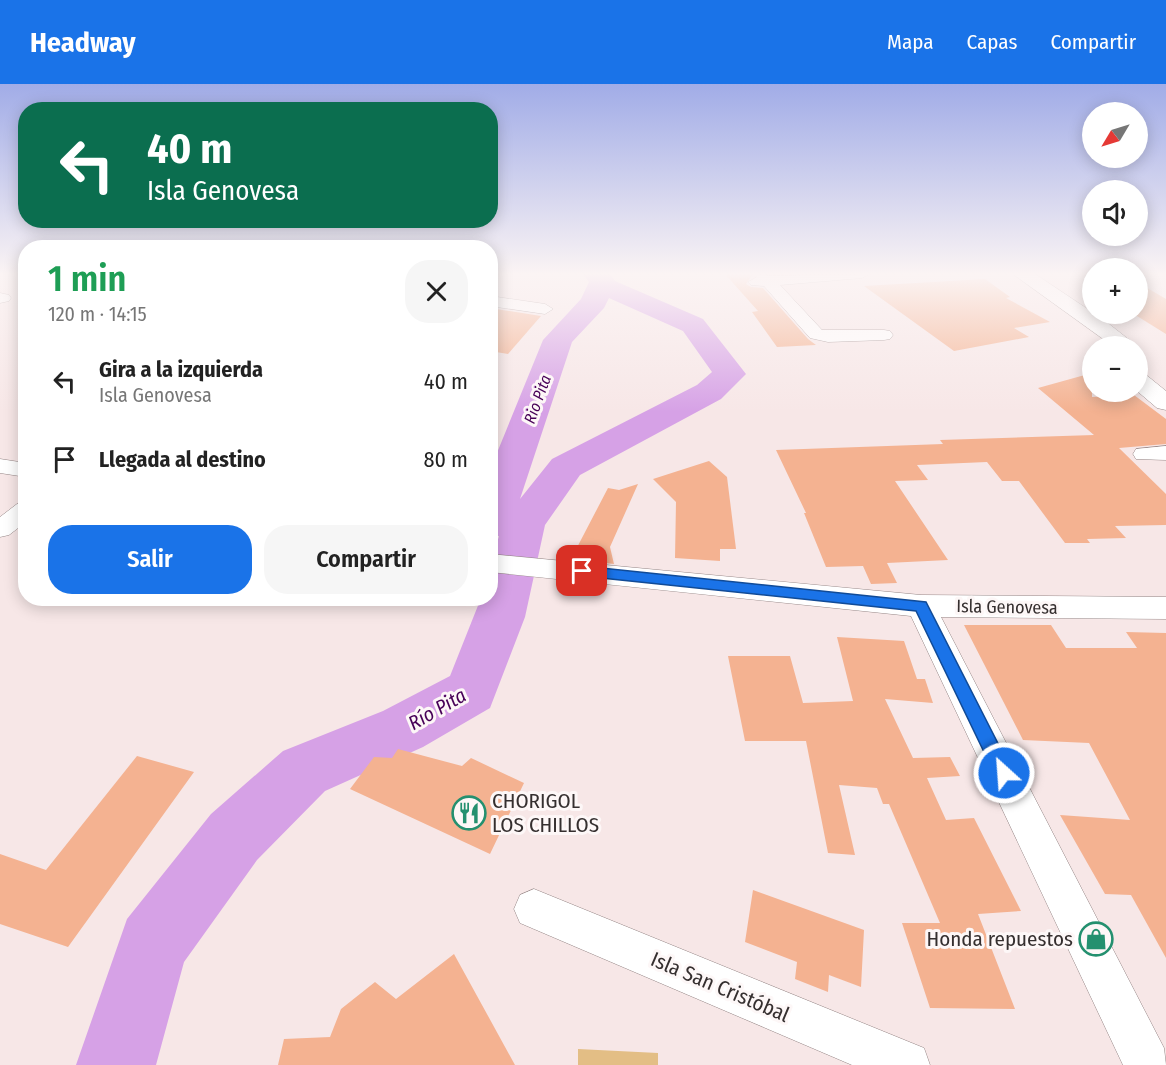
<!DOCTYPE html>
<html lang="es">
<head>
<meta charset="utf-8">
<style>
	:root { --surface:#fff; --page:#f6f6f6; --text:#222; --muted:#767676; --accent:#1a73e8 }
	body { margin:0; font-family:"Fira Sans Condensed",sans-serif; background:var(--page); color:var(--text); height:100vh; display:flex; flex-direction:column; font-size:22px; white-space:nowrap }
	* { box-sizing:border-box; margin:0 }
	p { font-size:20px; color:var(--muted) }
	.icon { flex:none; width:33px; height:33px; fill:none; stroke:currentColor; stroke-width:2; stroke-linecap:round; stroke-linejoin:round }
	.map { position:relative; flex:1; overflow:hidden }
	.drawer { position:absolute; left:18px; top:156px; width:480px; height:366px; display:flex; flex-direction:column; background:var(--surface); border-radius:24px; box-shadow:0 3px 15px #0003 }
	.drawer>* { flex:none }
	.hud { position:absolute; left:18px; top:18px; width:480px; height:126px; border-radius:24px; box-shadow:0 3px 15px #0003; background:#0b6e4f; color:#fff; overflow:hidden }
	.needle { width:39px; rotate:232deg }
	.fabs { position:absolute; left:1082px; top:18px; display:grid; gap:12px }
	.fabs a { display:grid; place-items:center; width:66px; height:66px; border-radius:50%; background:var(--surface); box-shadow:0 3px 15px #0003; font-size:30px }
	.pin { position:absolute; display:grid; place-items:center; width:51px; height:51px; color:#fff; margin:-26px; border-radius:12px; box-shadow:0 3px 9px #0006 }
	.me { position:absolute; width:66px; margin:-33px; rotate:334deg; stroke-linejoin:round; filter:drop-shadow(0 0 4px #0008) }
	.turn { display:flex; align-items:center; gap:21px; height:126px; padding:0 30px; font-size:27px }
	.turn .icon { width:78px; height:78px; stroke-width:2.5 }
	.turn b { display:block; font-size:42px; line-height:51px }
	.round { display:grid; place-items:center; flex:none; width:63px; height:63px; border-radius:24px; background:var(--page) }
	.overview { display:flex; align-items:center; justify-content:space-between; height:102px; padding:0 30px }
	h1 { font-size:36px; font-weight:600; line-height:45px; color:#1e9e55 }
	.primary-button { display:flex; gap:12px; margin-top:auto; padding:12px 30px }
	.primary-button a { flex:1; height:69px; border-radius:24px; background:var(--accent); color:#fff; font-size:24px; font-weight:600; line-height:69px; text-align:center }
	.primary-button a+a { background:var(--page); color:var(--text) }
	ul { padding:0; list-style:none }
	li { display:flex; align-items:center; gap:18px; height:78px; padding:0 30px }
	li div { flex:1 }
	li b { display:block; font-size:22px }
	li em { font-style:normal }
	header { display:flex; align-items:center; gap:36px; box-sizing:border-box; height:84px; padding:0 30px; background:var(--accent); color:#fff }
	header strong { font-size:28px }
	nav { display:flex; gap:33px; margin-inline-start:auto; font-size:21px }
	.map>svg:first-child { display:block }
	.green { fill:#e3be85 }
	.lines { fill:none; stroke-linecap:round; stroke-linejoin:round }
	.river { fill:#d6a1e6; fill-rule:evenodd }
	.building { fill:#f4b291 }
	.street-casing { stroke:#948585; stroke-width:1 }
	.highway-casing { stroke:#948585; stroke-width:1 }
	.street { fill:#fff; fill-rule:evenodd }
	.highway { fill:#fff; fill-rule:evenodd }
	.route { fill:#1a73e8; stroke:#114b97; stroke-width:1.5 }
	.labels { text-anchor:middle; stroke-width:6; stroke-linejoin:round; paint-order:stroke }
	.far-water-label { font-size:16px; font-style:italic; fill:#470057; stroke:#fdf7f7 }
	.street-label { font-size:18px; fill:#352f2f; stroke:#fdf7f7 }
	.water-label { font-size:20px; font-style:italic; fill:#470057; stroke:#fdf7f7 }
	.near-poi-label { font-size:21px; fill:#352f2f; stroke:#fdf7f7; text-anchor:start }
	.near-street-label { font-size:21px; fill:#352f2f; stroke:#fdf7f7 }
</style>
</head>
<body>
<header>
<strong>Headway</strong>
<nav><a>Mapa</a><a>Capas</a><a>Compartir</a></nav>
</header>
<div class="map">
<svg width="1166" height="981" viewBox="0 0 1166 981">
	<rect width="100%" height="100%" fill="#f7e7e7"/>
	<polygon class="green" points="578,965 658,969 658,981 578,981"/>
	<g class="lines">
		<path class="river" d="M583 190H610L615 197 703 235 746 290 721 315 580 391 545 441 525 533 490 624 423 663 325 707 257 776 184 878 156 981H76L127 835 211 730 283 667 383 627 450 592 481 514H490V481L499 452 490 454V386L543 256 581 215 589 198ZM609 214 683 247 712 288 697 301 552 375 520 415 572 258 604 224Z"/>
	</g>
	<g class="building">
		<polygon points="725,190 753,190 746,200 751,203 763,204 808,255 816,261 777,263 752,228 758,227"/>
		<polygon points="985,195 1010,213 1006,214 1050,238 1014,244 1029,253 954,267 864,202"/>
		<polygon points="1137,198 1166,215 1166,250 1137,232"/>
		<polygon points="490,224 541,232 508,270 490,267"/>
		<polygon points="1092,289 1092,313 1134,311 1166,335 1166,360 1119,364 1166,410 1166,441 1115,442 1126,454 1087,455 1090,459 1065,459 1019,397 1002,397 987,378 917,381 928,396 895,397 948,476 887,479 897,499 871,500 863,482 826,483 804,429 806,429 776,366 943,360 940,356 1094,351 1038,304"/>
		<polygon points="709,377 727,393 736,465 720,465 720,477 675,474 676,418 653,395"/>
		<polygon points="638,400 610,463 614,480 571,475 608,404 619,406"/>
		<polygon points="964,541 1051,541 1066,564 1137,564 1126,548 1166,549 1166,874 1131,811 1105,810 1060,731 1130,736 1089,659 1023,656"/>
		<polygon points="837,553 904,557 917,595 925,595 933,619 885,615 913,674 950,673 960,692 927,694 946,736 974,734 1021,827 978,830 1015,925 930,924 902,839 940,839 889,720 883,720 877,704 839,701 855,771 828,769 806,657 745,657 728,572 790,572 803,619 853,617"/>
		<polygon points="398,665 462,682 471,674 524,699 490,770 350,705 374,673 392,674"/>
		<polygon points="137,672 194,688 68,863 0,840 0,770 46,786"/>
		<polygon points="753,806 864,846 861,903 829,891 828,908 795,895 797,878 745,858"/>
		<polygon points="454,870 515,981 278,981 284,955 330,953 341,925 375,898 396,915"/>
	</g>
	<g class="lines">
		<defs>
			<g id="street">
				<polygon points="755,190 772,192 869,190 862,194 780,201 822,246 884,246 890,247 893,251 890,255 884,256 828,258 810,254 764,202 751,201 748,198 757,193"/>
				<polygon points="0,209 9,211 11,214 9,217 0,219"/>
				<polygon points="490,212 545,220 553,225 545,230 490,222"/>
				<polygon points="1166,362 1166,376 1136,375 1133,370 1136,365"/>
				<polygon points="0,375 26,379 26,393 0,389"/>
				<polygon points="26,418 26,438 9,451 0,453 0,433 17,420"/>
				<polygon points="490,470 921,511 1166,513 1166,535 941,533 1164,964 1166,981 1123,981 911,532 490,488"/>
				<polygon points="534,805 924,964 930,981 852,981 520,839 514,825 520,811"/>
			</g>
			<g id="highway">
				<polygon points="1013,190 1035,190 1104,236 1137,262 1113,262"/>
				<polygon points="1137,288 1145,290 1166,307 1166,326 1157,324 1137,307"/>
			</g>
		</defs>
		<use href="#street" class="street-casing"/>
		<use href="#highway" class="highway-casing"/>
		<use href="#street" class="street"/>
		<use href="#highway" class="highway"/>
	</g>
	<linearGradient id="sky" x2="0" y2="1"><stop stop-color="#a1ace7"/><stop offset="0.58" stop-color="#fbf4f4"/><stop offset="1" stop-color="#fbf4f4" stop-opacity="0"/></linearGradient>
	<rect width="1166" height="328" fill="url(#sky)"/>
	<polygon class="route" points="582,482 926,518 1010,683 1012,689 1010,695 1004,697 997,695 916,527 582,492 575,487"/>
	<defs>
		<symbol id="restaurant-ring" viewBox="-11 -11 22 22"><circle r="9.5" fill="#fdf7f7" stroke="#24906f" stroke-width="1.5"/><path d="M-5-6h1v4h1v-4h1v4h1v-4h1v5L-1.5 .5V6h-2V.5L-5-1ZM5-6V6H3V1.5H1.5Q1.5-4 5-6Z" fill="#24906f"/></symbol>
		<symbol id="shop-ring" viewBox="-11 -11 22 22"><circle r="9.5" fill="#fdf7f7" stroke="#24906f" stroke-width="1.5"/><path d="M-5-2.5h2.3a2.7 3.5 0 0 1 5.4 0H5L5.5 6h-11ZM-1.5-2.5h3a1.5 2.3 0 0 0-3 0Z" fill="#24906f"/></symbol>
	</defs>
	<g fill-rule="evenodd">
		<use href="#restaurant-ring" x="450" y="710" width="38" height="38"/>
		<use href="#shop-ring" x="1077" y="836" width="38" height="38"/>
	</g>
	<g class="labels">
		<g class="far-water-label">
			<text transform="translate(537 315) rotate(-70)" y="6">Rio Pita</text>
		</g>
		<g class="street-label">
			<text transform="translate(1007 523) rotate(1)" y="6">Isla Genovesa</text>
		</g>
		<g class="water-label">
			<text transform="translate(437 625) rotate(-30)" y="7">Río Pita</text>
		</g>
		<g class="near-poi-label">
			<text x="492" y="724">CHORIGOL<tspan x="492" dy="24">LOS CHILLOS</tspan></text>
			<text x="1073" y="862" text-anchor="end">Honda repuestos</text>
		</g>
		<g class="near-street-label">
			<text transform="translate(720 903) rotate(23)" y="7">Isla San Cristóbal</text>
		</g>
	</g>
</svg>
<div class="fabs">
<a><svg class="needle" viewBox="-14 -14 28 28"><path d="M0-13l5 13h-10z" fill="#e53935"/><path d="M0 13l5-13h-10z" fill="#767676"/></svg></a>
<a><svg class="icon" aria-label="sound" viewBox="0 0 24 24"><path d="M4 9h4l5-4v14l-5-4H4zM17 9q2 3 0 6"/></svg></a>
<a>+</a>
<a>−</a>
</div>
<div class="pin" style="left:582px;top:487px;background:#d93025"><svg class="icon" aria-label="arrive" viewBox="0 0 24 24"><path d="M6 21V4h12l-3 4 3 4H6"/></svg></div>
<svg class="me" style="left:1004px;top:689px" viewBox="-20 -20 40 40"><circle r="17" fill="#1a73e8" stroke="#fff" stroke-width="3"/><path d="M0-11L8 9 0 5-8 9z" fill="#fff"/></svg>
<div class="hud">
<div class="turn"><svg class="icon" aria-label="left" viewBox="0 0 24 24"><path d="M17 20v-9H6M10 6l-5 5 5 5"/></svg><div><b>40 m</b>Isla Genovesa</div></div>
</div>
<section class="drawer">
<div class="overview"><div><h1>1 min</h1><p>120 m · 14:15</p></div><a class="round"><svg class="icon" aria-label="close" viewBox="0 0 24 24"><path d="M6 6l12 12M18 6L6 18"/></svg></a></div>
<ul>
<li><svg class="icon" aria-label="left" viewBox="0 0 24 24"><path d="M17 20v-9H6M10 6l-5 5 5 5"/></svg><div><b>Gira a la izquierda</b><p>Isla Genovesa</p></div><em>40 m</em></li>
<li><svg class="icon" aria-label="arrive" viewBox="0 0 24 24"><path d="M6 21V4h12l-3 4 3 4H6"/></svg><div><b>Llegada al destino</b></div><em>80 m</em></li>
</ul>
<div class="primary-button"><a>Salir</a><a>Compartir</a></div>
</section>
</div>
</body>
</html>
